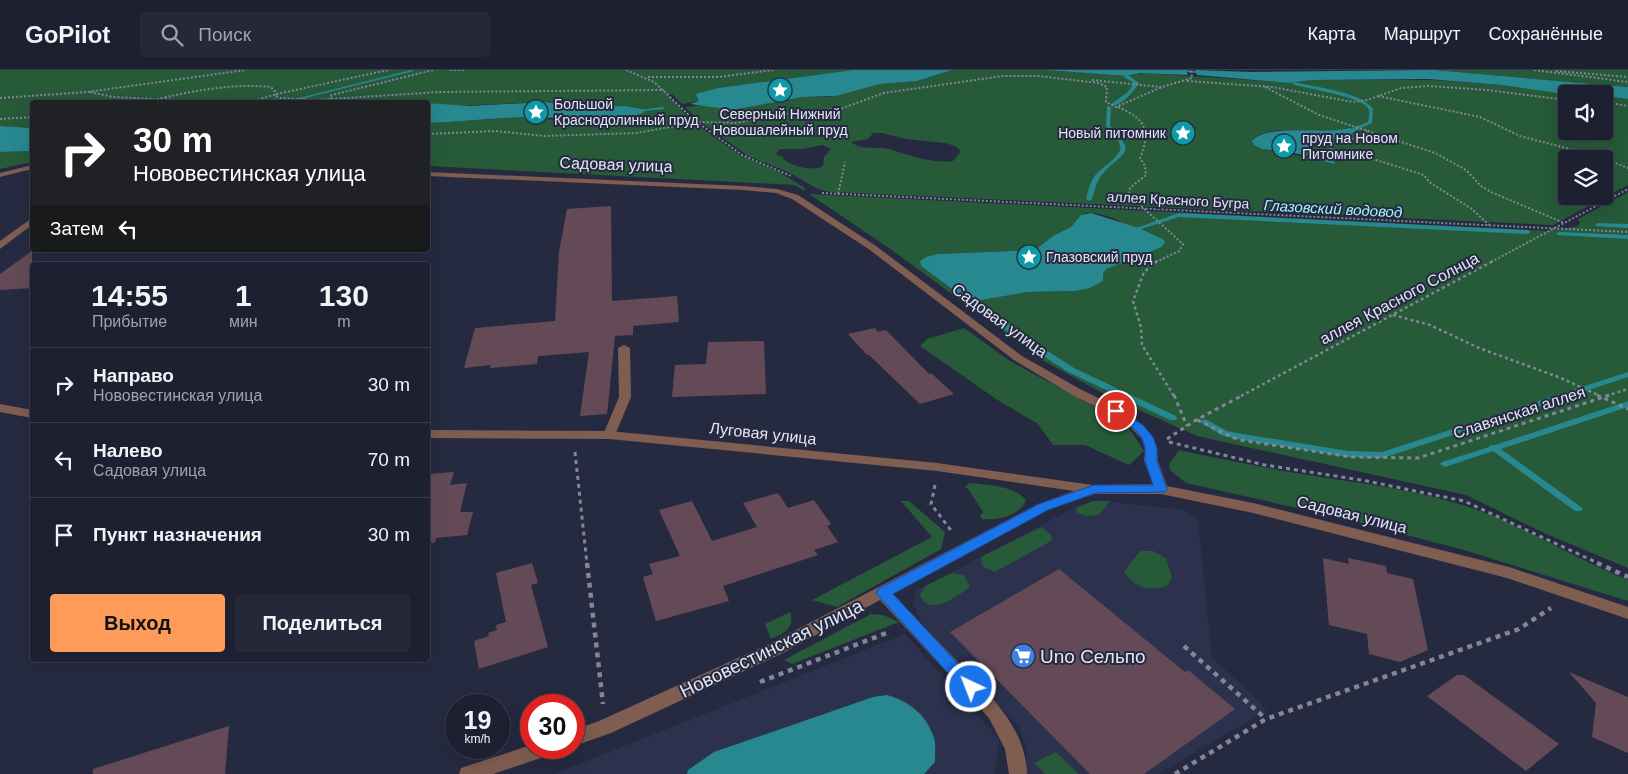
<!DOCTYPE html>
<html lang="ru">
<head>
<meta charset="utf-8">
<style>
	:root { --surface:#1c2030; --page:#252838; --text:#f1f3f6; --muted:#a0a3ab; --line:#3a3e4c; --accent:#fe9b59 }
	body { margin:0; font-family:Arial,sans-serif; background:var(--page); color:var(--text); height:100vh; display:flex; flex-direction:column; font-size:19px; white-space:nowrap }
	* { box-sizing:border-box; margin:0 }
	p { font-size:16px; color:var(--muted) }
	.icon { flex:none; width:28px; height:28px; fill:none; stroke:currentColor; stroke-width:2; stroke-linecap:round; stroke-linejoin:round }
	.map { position:relative; flex:1; overflow:hidden }
	.panel { position:absolute; left:30px; top:192px; width:400px; height:400px; display:flex; flex-direction:column; background:var(--surface); border-radius:5px; box-shadow:0 5px 20px #0002,0 0 0 1px var(--line) }
	.panel>* { flex:none }
	.top-card { position:absolute; left:30px; top:30px; width:400px; height:152px; border-radius:5px; box-shadow:0 5px 20px #0002,0 0 0 1px var(--line); background:#202124; color:#fff; overflow:hidden }
	.controls { position:absolute; left:1558px; top:15px; display:grid; gap:10px }
	.controls a { display:grid; place-items:center; width:55px; height:55px; border-radius:5px; background:var(--surface); box-shadow:0 5px 20px #0002,0 0 0 1px var(--line); font-size:25px }
	.speed { position:absolute; left:445px; top:624px; display:flex; gap:10px; font-size:25px; font-weight:700; text-align:center }
	.speed>* { display:grid; place-content:center; width:65px; height:65px; border-radius:50%; background:var(--surface); box-shadow:0 5px 20px #0002,0 0 0 1px var(--line); line-height:1 }
	.speed small { font-size:12px; font-weight:400 }
	.speed .limit { border:8px solid #d22; background:#fff; color:#111 }
	.pin { position:absolute; display:grid; place-items:center; width:42px; height:42px; color:#fff; margin:-21px; border:2px solid #fff; border-radius:50%; box-shadow:0 1px 5px #0007 }
	.me { position:absolute; width:55px; margin:-28px; rotate:317deg; stroke-linejoin:round; filter:drop-shadow(0 0 4px #0008) }
	.turn { display:flex; align-items:center; gap:18px; height:105px; padding:0 20px; font-size:22px }
	.turn .icon { width:65px; height:65px; stroke-width:2.5 }
	.turn b { display:block; font-size:35px; line-height:42px }
	.then { display:flex; align-items:center; height:48px; padding:0 20px; background:#0003; gap:10px; font-size:19px }
	.eta { display:flex; justify-content:space-evenly; align-items:center; height:85px; text-align:center }
	.eta b { font-size:30px; font-weight:700; line-height:35px }
	.primary-button { display:flex; gap:10px; margin-top:auto; padding:10px 20px }
	.primary-button a { flex:1; height:58px; border-radius:5px; background:var(--accent); color:#111; font-size:20px; font-weight:700; line-height:58px; text-align:center }
	.primary-button a+a { background:var(--page); color:var(--text) }
	ul { padding:0; list-style:none }
	li { display:flex; align-items:center; gap:15px; height:75px; padding:0 20px; border-top:1px solid var(--line) }
	li div { flex:1 }
	li b { display:block; font-size:19px }
	li em { font-style:normal }
	header { display:flex; align-items:center; gap:30px; box-sizing:border-box; height:70px; padding:0 25px; background:var(--surface); border-bottom:1px solid var(--line) }
	header strong { font-size:24px }
	nav { display:flex; gap:28px; margin-inline-start:auto; font-size:18px }
	.search { width:350px; height:45px; background:var(--page); display:flex; align-items:center; gap:12px; box-sizing:border-box; padding:0 18px; border-radius:5px; color:var(--muted); font-size:19px }
	.map>svg:first-child { display:block }
	.built { fill:#2c314d }
	.green { fill:#265a39; fill-rule:evenodd }
	.water { fill:#278890 }
	.lines { fill:none; stroke-linecap:round; stroke-linejoin:round }
	.stream { fill:#278890; fill-rule:evenodd }
	.building { fill:#644a57 }
	.path-far3 { stroke:#828698; stroke-width:2; stroke-dasharray:2 2; stroke-linecap:butt }
	.path-far2 { stroke:#828698; stroke-width:2.5; stroke-dasharray:3 3; stroke-linecap:butt }
	.path-far1 { stroke:#828698; stroke-width:3; stroke-dasharray:4 4; stroke-linecap:butt }
	.path { stroke:#828698; stroke-width:4.5; stroke-dasharray:5 5; stroke-linecap:butt }
	.lane { fill:#7f5d50; fill-rule:evenodd }
	.street { fill:#7f5d50; fill-rule:evenodd }
	.route { fill:#1a73e8; stroke:#114b97 }
	.labels { text-anchor:middle; stroke-width:4; stroke-linejoin:round; paint-order:stroke }
	.far-poi-label { font-size:14px; fill:#e2e6f4; stroke:#262a40; text-anchor:start }
	.far-street-label { font-size:14px; fill:#e2e6f4; stroke:#262a40 }
	.far-water-label { font-size:15px; font-style:italic; fill:#9ff5fd; stroke:#262a40 }
	.street-label { font-size:16px; fill:#e2e6f4; stroke:#262a40 }
	.near-street-label { font-size:19px; fill:#e2e6f4; stroke:#262a40 }
	.near-poi-label { font-size:19px; fill:#e2e6f4; stroke:#262a40; text-anchor:start }
</style>
</head>
<body>
<header>
<strong>GoPilot</strong>
<div class="search"><svg class="icon" aria-label="search" viewBox="0 0 24 24"><circle cx="10" cy="10" r="6"/><path d="M15 15l6 6"/></svg>Поиск</div>
<nav><a>Карта</a><a>Маршрут</a><a>Сохранённые</a></nav>
</header>
<div class="map">
<svg width="1628" height="704" viewBox="0 0 1628 704">
	<rect width="100%" height="100%" fill="#262a40"/>
	<g class="built">
		<polygon points="1101,431 1184,440 1198,449 1212,587 1267,640 1158,704 1079,704 1056,682 1034,693 1045,704 1027,704 1027,680 1019,657 923,555 913,533 916,521 1079,435"/>
		<polygon points="905,564 999,669 995,704 554,704"/>
	</g>
	<g class="green">
		<polygon points="0,0 853,0 718,18 698,23 697,27 699,31 682,34 673,25 667,24 692,51 738,84 779,102 805,118 804,121 795,115 428,96 428,53 527,47 557,50 635,46 625,36 578,37 545,32 453,36 423,32 32,32 32,58 30,58 0,56"/>
		<path d="M952 0H1046L1126 6 1145 3 1294 13 1313 10H1435L1501 15 1566 24V61H1604V26L1628 29V115L1553 155 830 122 818 119 788 102 748 86 698 50 685 37 702 35 732 40 803 27H831L880 14 917 11ZM1349 58 1356 62 1324 70 1310 79 1334 92 1262 79 1253 69C1273 52 1323 66 1349 58ZM873 63H882L906 69 945 73 955 76 961 81 953 91C932 94 909 85 889 79 876 76 862 81 851 72L868 69ZM822 75 831 79 824 87 823 96C813 102 791 96 783 89V87L776 84 780 79H802ZM1566 89H1604V126H1566Z"/>
		<polygon points="1434,0 1628,0 1628,17"/>
		<polygon points="32,81 32,92 0,99 0,82"/>
		<path d="M1628 122V498L1544 463 1466 425 1197 366 1108 326 1044 291 889 178 809 124 1549 161 1578 156 1580 153 1578 149ZM1084 143C1113 141 1138 163 1160 178L1105 199 1103 204 1075 221 1028 222 976 231 964 228 921 196 920 191 938 184 1035 180 1053 166 1071 157Z"/>
		<polygon points="964,258 1010,291 1126,354 1144,381 1129,395 1085,375 1053,375 1038,354 996,329 920,276 927,269"/>
		<path d="M1179 380C1226 390 1274 400 1321 407 1369 414 1419 421 1466 436 1522 454 1573 488 1628 510V531L1464 480 1346 449 1186 413 1170 400 1169 394Z"/>
		<path d="M969 413C988 415 1013 415 1026 430 1021 445 997 451 982 449L980 446 983 442 969 420 965 417Z"/>
		<polygon points="901,431 909,431 945,462 941,479 837,537 812,530 932,467"/>
		<polygon points="1093,431 1110,431 1099,445 1087,446 1077,443 1076,438"/>
		<polygon points="1042,457 1052,466 1051,471 995,502 982,496 981,487"/>
		<path d="M1140 481H1153L1166 488 1172 508 1167 516C1148 522 1136 518 1124 502Z"/>
		<path d="M952 503 964 505 970 517C957 526 929 548 920 525L925 516Z"/>
		<path d="M790 542C795 558 785 563 771 569L765 554Z"/>
		<polygon points="871,544 883,545 899,552 792,594 784,590"/>
		<polygon points="1056,682 1079,704 1045,704 1034,693"/>
	</g>
	<g class="water">
		<polygon points="853,0 952,0 917,11 880,14 836,26 803,27 732,40 690,34 699,31 696,25 698,23 718,18"/>
		<polygon points="1046,0 1186,0 1188,5 1141,3 1126,6"/>
		<polygon points="1195,0 1252,2 1434,0 1628,17 1628,29 1604,26 1604,24 1564,24 1501,15 1428,9 1313,10 1289,13 1197,5"/>
		<path d="M545 32 578 37 625 36 646 40C636 54 548 47 528 47 495 48 461 52 428 53V33L469 36Z"/>
		<polygon points="0,56 32,58 32,81 0,82"/>
		<path d="M1349 58 1357 60C1344 71 1323 65 1310 79L1336 93 1334 94 1299 84 1262 79 1254 75 1252 71C1266 53 1326 65 1349 58Z"/>
		<polygon points="1091,143 1139,158 1164,170 1165,173 1160,178 1106,199 1103,204 1103,211 1090,218 1075,221 1028,222 976,231 964,228 921,196 920,191 926,187 938,184 1035,180 1053,166 1071,157 1081,145"/>
		<path d="M887 625C909 631 927 645 934 668 936 675 935 685 935 692L924 704H687L688 700 714 682 873 627Z"/>
	</g>
	<g class="lines">
		<g class="stream">
			<polygon points="411,0 414,1 289,32 283,32"/>
			<polygon points="1165,0 1184,0 1209,3 1207,4"/>
			<path d="M1124 5H1128L1139 13C1133 22 1123 35 1111 36V34L1127 23 1134 13 1124 7Z"/>
			<path d="M1294 12C1314 17 1362 22 1373 39L1372 53 1357 60H1353V58L1368 52C1369 47 1371 41 1367 37 1358 26 1308 19 1292 14Z"/>
			<path d="M1107 36 1111 37 1110 56C1136 84 1126 80 1105 101 1097 109 1095 119 1092 129L1089 131 1086 129C1088 122 1090 113 1094 107 1100 98 1124 85 1120 75 1118 67 1110 62 1106 56Z"/>
			<polygon points="662,37 664,38 664,39 635,42 633,41"/>
			<polygon points="1179,143 1528,160 1531,162 1528,164 1179,147 1141,159 1136,158"/>
			<polygon points="1598,153 1628,154 1628,158 1596,156 1595,155"/>
			<polygon points="1559,162 1628,165 1628,169 1557,165 1557,163"/>
			<polygon points="967,228 973,228 1032,271 1074,298 1176,346 1177,348 1176,350 1170,350 1068,302 1026,275 967,232"/>
			<polygon points="1628,302 1628,307 1383,388 1348,387 1237,369 1221,365 1200,352 1204,349 1207,350 1227,361 1237,363 1348,381 1382,382"/>
			<polygon points="1628,331 1628,337 1501,379 1581,437 1583,439 1581,441 1575,441 1493,381 1445,397 1440,394 1442,392 1489,377 1490,375 1495,375"/>
		</g>
	</g>
	<g class="building">
		<polygon points="611,136 612,231 677,226 679,252 633,256 633,265 615,266 607,344 580,346 589,282 538,286 537,294 490,298 491,295 464,298 475,258 555,251 559,182 567,139"/>
		<polygon points="32,181 32,218 0,220 0,204"/>
		<polygon points="875,258 878,262 886,260 929,304 931,303 954,324 920,334 869,285 867,285 848,264"/>
		<polygon points="764,271 766,324 672,327 675,295 706,294 708,272"/>
		<polygon points="454,402 450,415 467,413 460,442 473,442 467,465 436,468 435,473 428,472 428,404"/>
		<polygon points="778,423 788,438 814,430 831,454 827,456 838,472 814,480 818,485 723,516 729,531 656,551 643,507 653,504 649,494 680,486 659,440 692,431 712,471 757,457 743,433"/>
		<polygon points="1323,488 1349,494 1348,488 1386,496 1387,503 1413,509 1428,580 1400,592 1369,584 1367,564 1329,555"/>
		<polygon points="532,493 538,513 531,515 548,577 479,599 474,571 489,566 488,563 497,560 496,555 506,552 496,503"/>
		<polygon points="1059,499 1185,602 1188,600 1235,639 1144,704 1090,704 950,562"/>
		<polygon points="1569,602 1628,627 1628,683 1592,667 1596,633"/>
		<polygon points="1457,605 1464,605 1559,674 1526,701 1427,626"/>
		<polygon points="229,656 225,704 93,704 93,699"/>
	</g>
	<g class="lines">
		<g class="path-far3">
			<polyline points="450,0 465,0"/>
			<polyline points="626,0 654,12 693,49 742,85 791,106"/>
			<polyline points="1534,0 1628,12"/>
			<polyline points="1556,1 1628,7"/>
			<polyline points="648,7 719,7 774,0"/>
			<polyline points="1092,10 1161,17"/>
			<polyline points="1187,11 1272,17 1353,32 1367,30 1401,18 1428,16 1488,20 1566,30"/>
			<polyline points="1265,17 1319,45 1435,83 1466,100 1481,116 1491,122 1564,153"/>
			<polyline points="90,22 113,27 154,29"/>
			<polyline points="1378,26 1480,47 1520,66 1600,87 1628,98"/>
			<polyline points="0,28 87,22 246,0"/>
			<polyline points="165,29 197,32"/>
			<polyline points="332,29 330,26 332,25 433,0"/>
			<path d="M145 32C187 22 228 13 271 17L277 24 388 0"/>
			<polyline points="250,32 277,24 275,26 280,28 315,30 439,22 664,20"/>
			<polyline points="1604,32 1628,36"/>
			<path d="M1118 37C1146 49 1151 61 1140 88L1145 96 1146 105 1130 118 1129 125 1183 174 1179 181 1156 192"/>
			<polyline points="0,49 32,47"/>
			<polyline points="1367,61 1348,71 1330,74 1329,77 1338,83 1376,90 1424,105 1429,112 1472,139 1489,155"/>
			<polyline points="428,64 495,61 544,66 636,63 698,52 735,53 803,41 840,39 884,23 1003,6 1038,6 1099,13 1107,17 1106,32 1116,37 1162,17 1192,8 1191,0"/>
			<polyline points="822,123 1628,162"/>
			<polyline points="838,124 845,92"/>
			<polyline points="1491,192 1628,119"/>
		</g>
		<g class="path-far2">
			<polyline points="1157,191 1144,202 1133,231 1141,257 1142,275 1174,326"/>
			<polyline points="1393,245 1430,255 1479,278 1561,308 1600,326"/>
			<polyline points="1241,326 1493,191"/>
			<polyline points="1606,326 1628,319"/>
		</g>
		<g class="path-far1">
			<polyline points="1174,325 1187,356"/>
			<polyline points="1597,325 1628,339"/>
			<path d="M1197 350C1212 356 1224 365 1240 370L1351 387 1418 388 1610 325"/>
			<polyline points="1167,369 1196,350 1243,325"/>
			<polyline points="1169,372 1265,395 1367,411 1464,431 1600,494"/>
			<polyline points="575,382 587,494"/>
			<polyline points="935,415 931,434 953,463"/>
		</g>
		<g class="path">
			<polyline points="587,493 603,634"/>
			<polyline points="1597,493 1628,507"/>
			<polyline points="1184,576 1266,649"/>
			<polyline points="760,612 889,562"/>
			<polyline points="1175,704 1266,649 1519,559 1551,538"/>
		</g>
		<polygon class="lane" points="624,275 630,278 631,327 615,365 609,369 603,365 619,327 618,278"/>
		<g class="street">
			<polygon points="32,95 32,99 0,107 0,103"/>
			<path d="M428 102 743 116 777 119 798 125 876 176 1022 286 1080 319 1131 344 1153 367 1157 378 1158 391 1167 416 1253 433 1509 497 1628 537V549L1507 508 1253 443 1161 424H1095L1048 440 893 524C914 546 935 568 956 590 987 623 1026 656 1027 704H1009L1005 679 989 648 880 530 783 583 611 663 574 676V660L599 651 771 573 1038 434 1074 421 937 401 609 369 428 368V360L609 361 937 393 1093 415 1153 414 1144 391 1145 378 1141 368 1123 350 1072 325 1014 290 870 180 792 129 776 123 743 120 428 106Z"/>
			<polygon points="32,148 32,155 0,179 0,171"/>
			<polygon points="0,334 32,340 32,348 0,342"/>
			<polygon points="531,675 531,678 555,678 553,684 493,704 459,704 461,698"/>
		</g>
	</g>
	<polygon class="route" points="1116,338 1143,355 1153,367 1157,378 1157,391 1167,419 1165,422 1096,423 1048,440 893,524 976,613 979,617 976,622 971,624 965,622 876,523 878,519 1039,434 1094,415 1153,415 1145,391 1145,378 1142,368 1135,360 1112,344 1112,339"/>
	<defs>
		<symbol id="sight-disc" viewBox="-11 -11 22 22"><circle r="9.5" fill="#0f9aa8" stroke="#262a40"/><path d="M0-6L1.8-2.2L6-1.7L2.9 1.2L3.7 5.4L0 3.3L-3.7 5.4L-2.9 1.2L-6-1.7L-1.8-2.2Z" fill="#fff"/></symbol>
		<symbol id="supermarket-disc" viewBox="-11 -11 22 22"><circle r="9.5" fill="#3f7fe0" stroke="#262a40"/><path d="M-6-5.5h2.5l.6 2H6L4.5 2H-2.5L-4.4-4H-6ZM-1.5 3.2a1.3 1.3 0 1 0 .1 0ZM3 3.2a1.3 1.3 0 1 0 .1 0Z" fill="#fff"/></symbol>
	</defs>
	<g fill-rule="evenodd">
		<use href="#sight-disc" x="766" y="6" width="28" height="28"/>
		<use href="#sight-disc" x="522" y="28" width="28" height="28"/>
		<use href="#sight-disc" x="1169" y="49" width="28" height="28"/>
		<use href="#sight-disc" x="1270" y="62" width="28" height="28"/>
		<use href="#sight-disc" x="1015" y="173" width="28" height="28"/>
		<use href="#supermarket-disc" x="1009" y="572" width="28" height="28"/>
	</g>
	<g class="labels">
		<g class="far-poi-label">
			<text x="554" y="39">Большой<tspan x="554" dy="16">Краснодолинный пруд</tspan></text>
			<text x="780" y="49" text-anchor="middle">Северный Нижний<tspan x="780" dy="16">Новошалейный пруд</tspan></text>
			<text x="1166" y="68" text-anchor="end">Новый питомник</text>
			<text x="1302" y="73">пруд на Новом<tspan x="1302" dy="16">Питомнике</tspan></text>
			<text x="1046" y="192">Глазовский пруд</text>
		</g>
		<g class="far-street-label">
			<text transform="translate(1178 130) rotate(3)" y="5">аллея Красного Бугра</text>
		</g>
		<g class="far-water-label">
			<text transform="translate(1333 139) rotate(3)" y="5">Глазовский водовод</text>
		</g>
		<g class="street-label">
			<text transform="translate(616 94) rotate(2)" y="6">Садовая улица</text>
			<text transform="translate(1399 228) rotate(-28)" y="6">аллея Красного Солнца</text>
			<text transform="translate(1000 250) rotate(36)" y="6">Садовая улица</text>
			<text transform="translate(1519 342) rotate(-18)" y="6">Славянская аллея</text>
			<text transform="translate(763 363) rotate(6)" y="6">Луговая улица</text>
			<text transform="translate(1352 444) rotate(14)" y="6">Садовая улица</text>
		</g>
		<g class="near-street-label">
			<text transform="translate(771 578) rotate(-26)" y="7">Нововестинская улица</text>
		</g>
		<g class="near-poi-label">
			<text x="1040" y="593">Uno Сельпо</text>
		</g>
	</g>
</svg>
<div class="controls">
<a><svg class="icon" aria-label="sound" viewBox="0 0 24 24"><path d="M4 9h4l5-4v14l-5-4H4zM17 9q2 3 0 6"/></svg></a>
<a><svg class="icon" aria-label="layers" viewBox="0 0 24 24"><path d="M12 4l9 5-9 5-9-5zM3 14l9 5 9-5"/></svg></a>
</div>
<div class="speed"><div>19<small>km/h</small></div><div class="limit">30</div></div>
<div class="pin" style="left:1116px;top:341px;background:#d93025"><svg class="icon" aria-label="arrive" viewBox="0 0 24 24"><path d="M6 21V4h12l-3 4 3 4H6"/></svg></div>
<svg class="me" style="left:971px;top:617px" viewBox="-20 -20 40 40"><circle r="17" fill="#1a73e8" stroke="#fff" stroke-width="3"/><path d="M0-11L8 9 0 5-8 9z" fill="#fff"/></svg>
<div class="top-card">
<div class="turn"><svg class="icon" aria-label="right" viewBox="0 0 24 24"><path d="M7 20v-9h11M14 6l5 5-5 5"/></svg><div><b>30 m</b>Нововестинская улица</div></div>
<div class="then">Затем<svg class="icon" aria-label="left" viewBox="0 0 24 24"><path d="M17 20v-9H6M10 6l-5 5 5 5"/></svg></div>
</div>
<section class="panel">
<div class="eta">
<div><b>14:55</b><p>Прибытие</p></div>
<div><b>1</b><p>мин</p></div>
<div><b>130</b><p>m</p></div>
</div>
<ul>
<li><svg class="icon" aria-label="right" viewBox="0 0 24 24"><path d="M7 20v-9h11M14 6l5 5-5 5"/></svg><div><b>Направо</b><p>Нововестинская улица</p></div><em>30 m</em></li>
<li><svg class="icon" aria-label="left" viewBox="0 0 24 24"><path d="M17 20v-9H6M10 6l-5 5 5 5"/></svg><div><b>Налево</b><p>Садовая улица</p></div><em>70 m</em></li>
<li><svg class="icon" aria-label="arrive" viewBox="0 0 24 24"><path d="M6 21V4h12l-3 4 3 4H6"/></svg><div><b>Пункт назначения</b></div><em>30 m</em></li>
</ul>
<div class="primary-button"><a>Выход</a><a>Поделиться</a></div>
</section>
</div>
</body>
</html>
